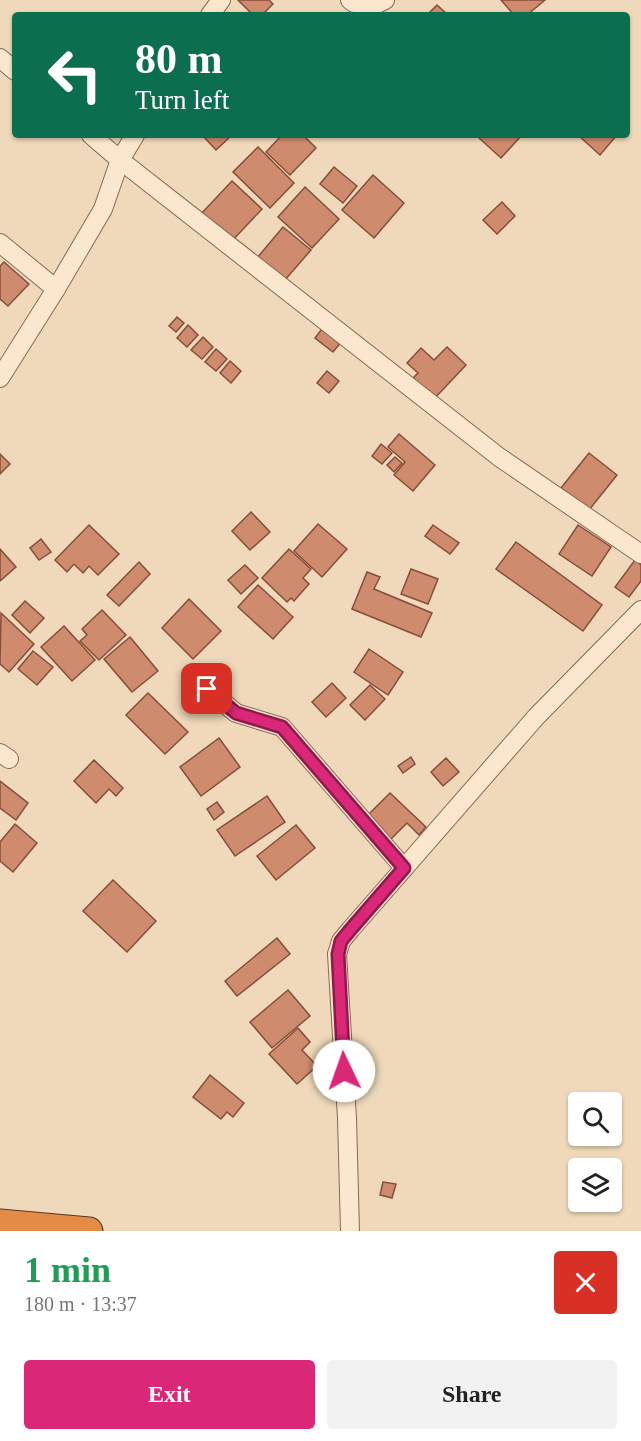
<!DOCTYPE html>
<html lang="en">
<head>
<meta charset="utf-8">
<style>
	:root { --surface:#fff; --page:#f2f2f2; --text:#222; --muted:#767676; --accent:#db2777 }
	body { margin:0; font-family:Georgia,serif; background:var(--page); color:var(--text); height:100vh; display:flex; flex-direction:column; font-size:22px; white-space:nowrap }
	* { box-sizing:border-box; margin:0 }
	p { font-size:20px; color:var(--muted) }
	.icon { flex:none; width:33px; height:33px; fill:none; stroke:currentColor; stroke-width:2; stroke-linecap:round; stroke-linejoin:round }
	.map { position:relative; height:1231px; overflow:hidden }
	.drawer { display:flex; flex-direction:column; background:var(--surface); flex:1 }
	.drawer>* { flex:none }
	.banner { position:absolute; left:12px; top:12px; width:618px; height:126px; border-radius:6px; box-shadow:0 2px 4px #0004; background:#0b6e4f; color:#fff; overflow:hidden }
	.buttons { position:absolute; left:568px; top:1092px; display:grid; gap:12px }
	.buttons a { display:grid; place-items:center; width:54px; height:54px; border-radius:6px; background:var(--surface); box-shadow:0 2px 4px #0004; font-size:30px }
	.pin { position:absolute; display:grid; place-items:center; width:51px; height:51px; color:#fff; margin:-26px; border-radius:12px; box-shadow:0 3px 9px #0006 }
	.me { position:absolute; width:66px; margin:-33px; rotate:357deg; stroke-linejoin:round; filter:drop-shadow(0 0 4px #0008) }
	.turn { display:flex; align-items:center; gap:21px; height:126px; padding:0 24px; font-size:27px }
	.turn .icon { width:78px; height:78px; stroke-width:2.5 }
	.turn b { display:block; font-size:42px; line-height:51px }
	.round { display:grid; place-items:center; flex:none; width:63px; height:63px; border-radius:6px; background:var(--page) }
	.headline { display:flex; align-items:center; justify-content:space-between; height:102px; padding:0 24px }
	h1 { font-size:36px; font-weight:800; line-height:45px; color:#1e9e55 }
	.primary-button { display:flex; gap:12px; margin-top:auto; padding:12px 24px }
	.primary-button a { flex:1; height:69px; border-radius:6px; background:var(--accent); color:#fff; font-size:24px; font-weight:800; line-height:69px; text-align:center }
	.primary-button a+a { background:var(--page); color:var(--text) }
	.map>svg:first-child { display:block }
	.building { fill:#cf8b6e; stroke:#864e39; stroke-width:1.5 }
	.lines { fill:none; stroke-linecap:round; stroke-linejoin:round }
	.minor-casing { stroke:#866954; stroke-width:20 }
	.highway-casing { stroke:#533829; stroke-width:29 }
	.minor { stroke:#fae7cd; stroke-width:18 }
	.highway { stroke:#e48b45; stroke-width:27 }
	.route-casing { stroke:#8e194d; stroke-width:15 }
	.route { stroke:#db2777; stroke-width:10 }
</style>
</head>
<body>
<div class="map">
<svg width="641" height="1231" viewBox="0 0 641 1231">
	<rect width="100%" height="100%" fill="#efd9ba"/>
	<g class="building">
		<polygon points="238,0 269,0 273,4 262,15 253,15"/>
		<polygon points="501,0 545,0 527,15 514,15"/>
		<polygon points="437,5 448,15 427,15"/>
		<polygon points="202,135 232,135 216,150"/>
		<polygon points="282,135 303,135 316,148 290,175 266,152"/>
		<polygon points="481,135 522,135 501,158 479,138"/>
		<polygon points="578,135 617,135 600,155"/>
		<polygon points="258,147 294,183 270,208 233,172"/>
		<polygon points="334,167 357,186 343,203 320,184"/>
		<polygon points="373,175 404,203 374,238 342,210"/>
		<polygon points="232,181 262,209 230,243 200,215"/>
		<polygon points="305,187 339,219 312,248 278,217"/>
		<polygon points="502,202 515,216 497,234 483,220"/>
		<polygon points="283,227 311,250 284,281 257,258"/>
		<polygon points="4,262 29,284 8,306 0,299 0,266"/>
		<polygon points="177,317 184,323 176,332 169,326"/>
		<polygon points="188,325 198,335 187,347 177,338"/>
		<polygon points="324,326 342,341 333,352 315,338"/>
		<polygon points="203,337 213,347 202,359 191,350"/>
		<polygon points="447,347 466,365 433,400 412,379 418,373 407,363 421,348 434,360"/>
		<polygon points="216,349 227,359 216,371 205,362"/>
		<polygon points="230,361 241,371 231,383 220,373"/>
		<polygon points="327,371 339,381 329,393 317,383"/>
		<polygon points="399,434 435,465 413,491 394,475 405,462 388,447"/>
		<polygon points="381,444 392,453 382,464 372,456"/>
		<polygon points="589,453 617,475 589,510 561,488"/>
		<polygon points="0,454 10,464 0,474"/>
		<polygon points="395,457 402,463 394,472 387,465"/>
		<polygon points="251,512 270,532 250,550 232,531"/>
		<polygon points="318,524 347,549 322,577 294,551"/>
		<polygon points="89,525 119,554 98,575 89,566 83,573 74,564 67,572 55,560"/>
		<polygon points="433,525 459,543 450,554 425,536"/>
		<polygon points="578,525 611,547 592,576 559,554"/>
		<polygon points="41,539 51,552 39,560 30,548"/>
		<polygon points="516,542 602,605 583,631 496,569"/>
		<polygon points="0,549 16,567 0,581"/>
		<polygon points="289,549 311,569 303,578 309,584 294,601 291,598 287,602 262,578"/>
		<polygon points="635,560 641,565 641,581 629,597 615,587"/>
		<polygon points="139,562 150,574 119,606 107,595"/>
		<polygon points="245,565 258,578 241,594 228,580"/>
		<polygon points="411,569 438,579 428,604 401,594"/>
		<polygon points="367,572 380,577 374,589 432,613 421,637 352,609"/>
		<polygon points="258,585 293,617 273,639 238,607"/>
		<polygon points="189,599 221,631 193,659 162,628"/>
		<polygon points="25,601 44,618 30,633 12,615"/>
		<polygon points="102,610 126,635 99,660 80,641 87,635 82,629"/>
		<polygon points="1,613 34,644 9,672 0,664"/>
		<polygon points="64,626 95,660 72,681 41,647"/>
		<polygon points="130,637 158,671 132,692 104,659"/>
		<polygon points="369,649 403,672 388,695 354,672"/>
		<polygon points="33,651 53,667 37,685 18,669"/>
		<polygon points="332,683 346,698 326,717 312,702"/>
		<polygon points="370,685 385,699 365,720 350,705"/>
		<polygon points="148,693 188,732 165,754 126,715"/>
		<polygon points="219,738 240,767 201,796 180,767"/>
		<polygon points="411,757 415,764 403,773 398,766"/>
		<polygon points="446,758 459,772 443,786 431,772"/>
		<polygon points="94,760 123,788 116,796 109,789 96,803 74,781"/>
		<polygon points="0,781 28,803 16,820 0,808"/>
		<polygon points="390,793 426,827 419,835 407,823 388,842 364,819"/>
		<polygon points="267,796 285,822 235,856 217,830"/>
		<polygon points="217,802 224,812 214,820 207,809"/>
		<polygon points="15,824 37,843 13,872 0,861 0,842"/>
		<polygon points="296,825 315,848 276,880 257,856"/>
		<polygon points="113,880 156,921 127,952 83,911"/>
		<polygon points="277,938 290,954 237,996 225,981"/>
		<polygon points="288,990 310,1016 272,1048 250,1022"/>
		<polygon points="298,1028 310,1042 302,1050 317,1066 297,1084 269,1054"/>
		<polygon points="210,1075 244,1103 233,1117 227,1112 221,1119 193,1097"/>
		<polygon points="383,1182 396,1184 392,1198 380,1195"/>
	</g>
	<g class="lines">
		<defs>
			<g id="minor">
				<polyline points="350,0 354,3 377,4 385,0"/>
				<polyline points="210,15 221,0"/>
				<polyline points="0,58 15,71"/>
				<polyline points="91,135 120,160 499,457 641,554"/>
				<polyline points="0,243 56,289"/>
				<polyline points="0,378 56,289 103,209 120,160 135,135"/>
				<polyline points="207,689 236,713 282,727 404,868"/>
				<polyline points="0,753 9,759"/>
				<polyline points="350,1231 347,1118 337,954 341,941 351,929 536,717 641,610"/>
			</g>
			<polyline id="highway" points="0,1223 89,1231"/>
		</defs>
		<use href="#minor" class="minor-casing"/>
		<use href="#highway" class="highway-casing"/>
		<use href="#minor" class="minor"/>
		<use href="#highway" class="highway"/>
	</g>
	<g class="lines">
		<defs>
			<polyline id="route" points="207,689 236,713 282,727 404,868 351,929 341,941 338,954 344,1071"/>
		</defs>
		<use href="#route" class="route-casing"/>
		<use href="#route" class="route"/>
	</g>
</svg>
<div class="buttons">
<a><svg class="icon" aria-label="search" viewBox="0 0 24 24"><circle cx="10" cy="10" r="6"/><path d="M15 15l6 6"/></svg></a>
<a><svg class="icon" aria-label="layers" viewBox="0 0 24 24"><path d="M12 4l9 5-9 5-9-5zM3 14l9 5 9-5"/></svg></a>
</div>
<div class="pin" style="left:207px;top:689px;background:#d93025"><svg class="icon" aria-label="arrive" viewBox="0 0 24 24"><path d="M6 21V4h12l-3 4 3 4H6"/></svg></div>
<svg class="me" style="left:344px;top:1071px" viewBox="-20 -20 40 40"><circle r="19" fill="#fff"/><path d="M0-13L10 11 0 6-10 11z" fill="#db2777"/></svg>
<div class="banner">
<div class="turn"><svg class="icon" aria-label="left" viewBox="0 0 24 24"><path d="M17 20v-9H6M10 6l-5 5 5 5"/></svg><div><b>80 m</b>Turn left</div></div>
</div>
</div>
<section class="drawer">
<div class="headline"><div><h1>1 min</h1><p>180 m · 13:37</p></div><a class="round" style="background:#d93025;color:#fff"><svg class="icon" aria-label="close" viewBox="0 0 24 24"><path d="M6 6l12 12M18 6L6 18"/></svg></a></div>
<div class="primary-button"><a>Exit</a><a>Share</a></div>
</section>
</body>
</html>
